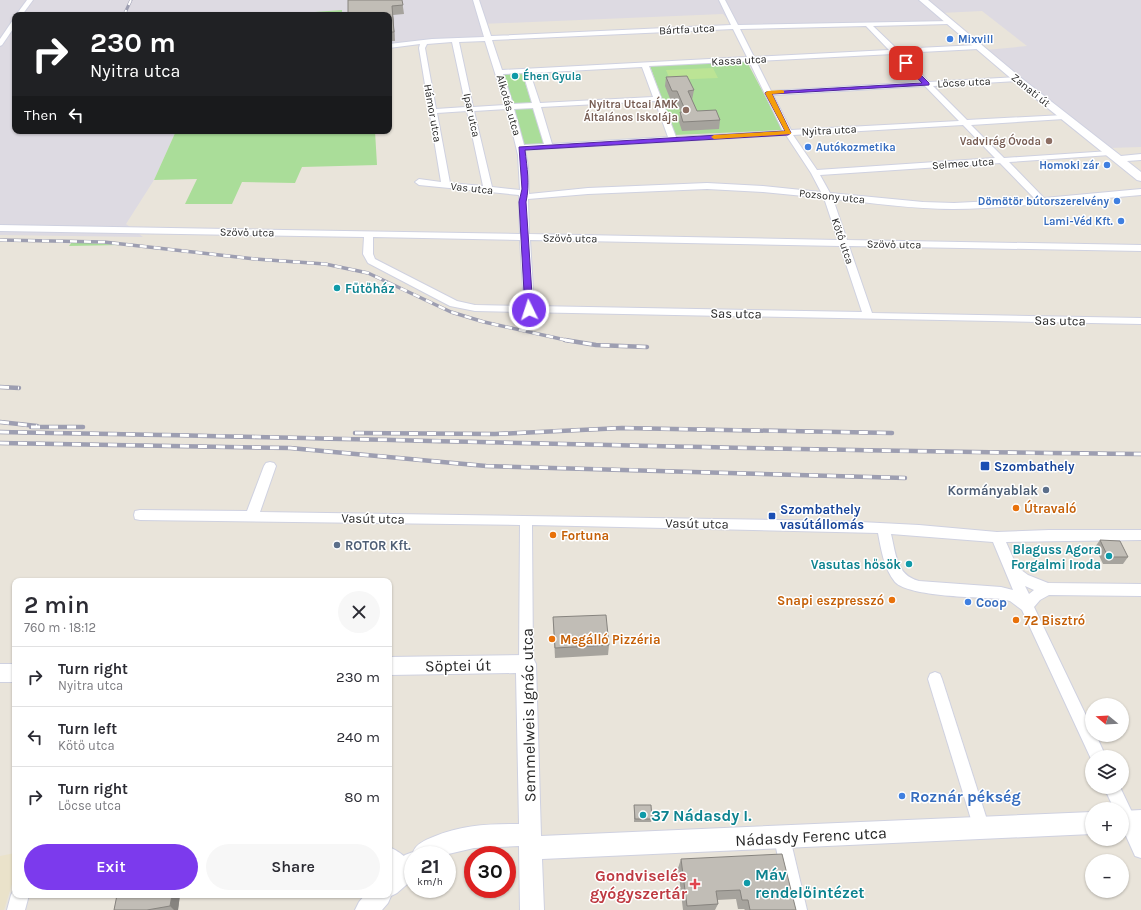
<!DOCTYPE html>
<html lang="en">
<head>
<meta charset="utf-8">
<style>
	:root { --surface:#fff; --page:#f7f7f7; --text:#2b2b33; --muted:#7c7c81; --line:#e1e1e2; --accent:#7c3aed }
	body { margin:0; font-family:Karla,sans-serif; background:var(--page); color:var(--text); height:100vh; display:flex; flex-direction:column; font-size:15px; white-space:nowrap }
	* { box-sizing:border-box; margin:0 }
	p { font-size:13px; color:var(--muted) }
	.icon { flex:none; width:22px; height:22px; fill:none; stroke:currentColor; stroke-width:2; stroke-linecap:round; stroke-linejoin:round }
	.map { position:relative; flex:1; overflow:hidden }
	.drawer { position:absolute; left:12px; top:578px; width:380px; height:320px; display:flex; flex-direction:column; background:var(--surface); border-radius:8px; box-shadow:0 1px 3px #0004 }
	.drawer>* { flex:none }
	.top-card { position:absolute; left:12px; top:12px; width:380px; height:122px; border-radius:8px; box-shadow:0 1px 3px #0004; background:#202124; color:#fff; overflow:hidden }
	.needle { width:26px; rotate:288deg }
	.fabs { position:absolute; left:1085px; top:698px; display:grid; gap:8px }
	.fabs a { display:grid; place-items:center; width:44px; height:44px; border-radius:50%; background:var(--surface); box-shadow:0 1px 3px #0004; font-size:20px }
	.speed { position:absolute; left:404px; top:846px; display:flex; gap:8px; font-size:20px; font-weight:700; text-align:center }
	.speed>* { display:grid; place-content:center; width:52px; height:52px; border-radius:50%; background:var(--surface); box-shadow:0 1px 3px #0004; line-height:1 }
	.speed small { font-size:10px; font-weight:400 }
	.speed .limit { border:6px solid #d22; background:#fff; color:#111 }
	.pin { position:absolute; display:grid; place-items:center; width:34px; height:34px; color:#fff; margin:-17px; border-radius:8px; box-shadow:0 2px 6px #0006 }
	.me { position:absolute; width:44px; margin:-22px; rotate:356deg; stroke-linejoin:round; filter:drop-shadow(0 0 3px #0008) }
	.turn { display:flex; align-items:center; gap:14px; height:84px; padding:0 12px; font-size:18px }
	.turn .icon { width:52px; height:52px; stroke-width:2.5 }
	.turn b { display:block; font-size:28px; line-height:34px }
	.then { display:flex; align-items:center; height:38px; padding:0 12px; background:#0003; gap:8px; font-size:15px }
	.round { display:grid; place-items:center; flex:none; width:42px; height:42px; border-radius:21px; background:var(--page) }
	.head { display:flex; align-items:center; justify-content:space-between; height:68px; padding:0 12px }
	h1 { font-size:24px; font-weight:600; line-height:30px }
	.button { display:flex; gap:8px; margin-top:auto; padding:8px 12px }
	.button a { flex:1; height:46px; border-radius:24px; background:var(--accent); color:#fff; font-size:16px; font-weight:600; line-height:46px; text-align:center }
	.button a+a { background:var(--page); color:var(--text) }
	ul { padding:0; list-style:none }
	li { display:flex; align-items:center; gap:12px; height:60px; padding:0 12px; border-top:1px solid var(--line) }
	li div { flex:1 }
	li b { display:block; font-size:15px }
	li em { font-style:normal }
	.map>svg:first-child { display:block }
	.industrial { fill:#dddae2 }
	.education { fill:#eae2ca }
	.green { fill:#ad9 }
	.pitch { fill:#bce495 }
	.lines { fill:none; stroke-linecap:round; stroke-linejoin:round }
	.street-casing { stroke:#cfd1e0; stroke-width:2 }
	.secondary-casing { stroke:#cfd1e0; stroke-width:2 }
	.street { fill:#fff; fill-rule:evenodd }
	.secondary { fill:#fff; fill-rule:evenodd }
	.rail-far2-casing { stroke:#9d9eb1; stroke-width:3 }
	.rail-far1-casing { stroke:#9d9eb1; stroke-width:3.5 }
	.rail-casing { stroke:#9d9eb1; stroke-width:4.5 }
	.rail-far2 { stroke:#fff; stroke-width:2; stroke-dasharray:5.5; stroke-linecap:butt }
	.rail-far1 { stroke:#fff; stroke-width:2.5; stroke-dasharray:7; stroke-linecap:butt }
	.rail { stroke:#fff; stroke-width:3; stroke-dasharray:9; stroke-linecap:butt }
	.wall { fill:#a6a39d }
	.shaded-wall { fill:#87847f }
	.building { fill:#c1bdb6; stroke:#87847f }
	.route { fill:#7c3aed; stroke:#51269a }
	.slow { fill:#f59e0b }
	.shop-dot { fill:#3f7fe0; stroke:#fff; stroke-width:1.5 }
	.culture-dot { fill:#0f9aa8; stroke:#fff; stroke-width:1.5 }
	.education-dot { fill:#8d6e63; stroke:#fff; stroke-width:1.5 }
	.transit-dot { fill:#1a4fb4; stroke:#fff; stroke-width:1.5 }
	.service-dot { fill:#5c6f8a; stroke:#fff; stroke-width:1.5 }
	.food-dot { fill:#e8710a; stroke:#fff; stroke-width:1.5 }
	.health-dot { fill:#e0444e; stroke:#fff; stroke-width:1.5 }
	.labels { text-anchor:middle; stroke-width:3; stroke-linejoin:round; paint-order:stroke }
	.far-street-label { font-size:11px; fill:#272727; stroke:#fff }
	.far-shop-label { font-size:11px; font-weight:bold; fill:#366cbe; stroke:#fff; text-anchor:end }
	.far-culture-label { font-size:11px; font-weight:bold; fill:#0d838f; stroke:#fff; text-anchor:start }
	.far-education-label { font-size:11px; font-weight:bold; fill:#785e54; stroke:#fff; text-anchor:end }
	.culture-label { font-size:13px; font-weight:bold; fill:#0d838f; stroke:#fff; text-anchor:end }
	.street-label { font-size:13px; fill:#272727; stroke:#fff }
	.transit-label { font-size:13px; font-weight:bold; fill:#164399; stroke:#fff; text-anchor:start }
	.service-label { font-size:13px; font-weight:bold; fill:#4e5e75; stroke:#fff; text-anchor:end }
	.food-label { font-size:13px; font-weight:bold; fill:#c56008; stroke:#fff; text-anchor:start }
	.shop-label { font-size:13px; font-weight:bold; fill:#366cbe; stroke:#fff; text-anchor:start }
	.near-street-label { font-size:16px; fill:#272727; stroke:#fff }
	.near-shop-label { font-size:16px; font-weight:bold; fill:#366cbe; stroke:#fff; text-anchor:start }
	.near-culture-label { font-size:16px; font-weight:bold; fill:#0d838f; stroke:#fff; text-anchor:start }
	.near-health-label { font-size:16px; font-weight:bold; fill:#be3a42; stroke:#fff; text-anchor:end }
</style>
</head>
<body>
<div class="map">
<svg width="1141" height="910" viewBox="0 0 1141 910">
	<rect width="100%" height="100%" fill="#e9e4da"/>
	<polygon class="industrial" points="0,0 1141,0 1141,147 1109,148 986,50 1027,46 982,11 941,13 949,21 735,27 723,14 481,24 483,37 389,43 389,15 342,15 341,10 288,15 15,15 15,131 176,131 154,180 126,224 143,237 0,235"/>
	<polygon class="education" points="15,853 15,874 4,910 0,910 0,856"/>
	<g class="green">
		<polygon points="342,10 342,15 288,14"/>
		<polygon points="747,62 783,130 675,135 650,66"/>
		<polygon points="522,73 545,145 524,147 503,74"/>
		<polygon points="176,131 375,131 377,165 302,167 295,183 242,182 232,204 185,204 197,179 154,180"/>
		<polygon points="72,242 121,245 69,246"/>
	</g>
	<polygon class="pitch" points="713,68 718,78 670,80 666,70"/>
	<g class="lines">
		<defs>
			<g id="street">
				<polygon points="27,0 33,0 22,15 16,15"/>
				<path d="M473 0H479L491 36 731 25 719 0H725L738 25 951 21V23L949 24 873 26 897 49 978 45 981 47 978 49 901 53 929 82 1020 77V81H1017L933 86 967 120 1064 115 1068 117 1064 119 971 125 1004 158 1110 151 1114 153 1110 155 1009 162 1044 198 1141 189V195C1079 200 1016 208 953 209 913 209 873 203 833 199L847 240 1141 245V251L849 246 872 313 1141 318V324L475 311 450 306 368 263 363 254 364 237 0 231V225L520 234 519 195 419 185 415 182 419 179 441 182 419 48 420 44 389 48V44L432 39 484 37ZM866 26 889 50 754 57 740 29ZM733 29 747 57 502 70 492 40ZM485 41 505 105 473 107 459 42ZM452 42 466 107 436 109 425 48 427 44ZM893 54 921 82 771 91 756 61ZM749 61 783 131 676 137 649 66ZM642 67 653 97 540 103 530 73ZM523 73 532 103 513 104 503 74ZM925 86 959 121 791 130 773 95ZM655 101 668 137 552 144 541 107ZM533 108 544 144 524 145 514 109ZM507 109 518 155 520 190 492 187 474 111ZM467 111 483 186 450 183 437 113ZM963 125 995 158 817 170 793 135ZM786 135 811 173 821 192 763 186 707 183 588 188 529 194 528 166 525 150ZM1000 163 1035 199 954 203 923 202 830 193 820 175ZM707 189 763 192 824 198 838 240 529 234 528 199 588 194ZM373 237 520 240 524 306 475 305 457 301 375 259 373 254ZM530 240 840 246 862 312 534 306Z"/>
				<polygon points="15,19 15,26 2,45 0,46 0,39 13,20"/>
				<path d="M270 462 274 463 276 466 260 512 841 521 919 525 997 532 1049 530H1141V540L1006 542 1017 567 1028 575 1048 583 1141 584V596L1049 595 1040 600 1034 607 1092 728V735H1096L1106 757H1092V761L1022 610 1010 601 1001 599C979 597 909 597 895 582 884 569 881 549 878 533L532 525 533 664 531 669 526 671 521 669 519 664 520 525 140 520 135 519 134 515 135 511 140 510 247 511 264 466 266 463ZM891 534 993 542 1013 590 1001 587 919 581C896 575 896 554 891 534ZM1025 586 1034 590 1029 594Z"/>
				<polygon points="935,672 940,674 942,679 990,829 988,835 982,837 976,835 974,829 928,679 930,674"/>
				<polygon points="1104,787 1120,787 1141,831 1141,858 1135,856 1122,827 1122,809 1114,809"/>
				<polygon points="782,830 788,832 790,838 807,910 789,910 774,838 776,832"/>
				<path d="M389 847C400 852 416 862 411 875L405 878 399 875 389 867Z"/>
				<polygon points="15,888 15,895 29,895 25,910 7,910 11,895"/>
			</g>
			<g id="secondary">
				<polygon points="919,0 928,0 1020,77 1121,156 1141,154 1141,160 1127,161 1141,172 1141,181 1137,180 1014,81"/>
				<path d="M526 655 533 658 536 664 541 836 1092 812V834L542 859 544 910H520L519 846 474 848 444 855H413V879L397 893 391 896 388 903 382 910H355L359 902 365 895H389V869L405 855 413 852C416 844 425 840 433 837 461 825 488 824 519 824L516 673 389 675V657Z"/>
				<rect x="0" y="664" width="15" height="18"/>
				<polygon points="1141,810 1141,832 1122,833 1122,811"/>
			</g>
		</defs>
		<use href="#street" class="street-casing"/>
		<use href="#secondary" class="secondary-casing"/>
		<use href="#street" class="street"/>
		<use href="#secondary" class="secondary"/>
		<defs>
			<polyline id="rail-far2" points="124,15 131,0"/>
			<polyline id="rail-far1" points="0,240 104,242 255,259 325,264 368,273 451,312 484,322 570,341"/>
			<g id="rail">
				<polyline points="565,340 596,345 647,347"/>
				<polyline points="0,387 19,388"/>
				<polyline points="0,422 37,426"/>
				<polyline points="31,427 83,427"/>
				<path d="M0 432C380 438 761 451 1141 454"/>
				<polyline points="355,433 495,434 622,428 892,433"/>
				<polyline points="0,443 290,448 486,466 905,478"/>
			</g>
		</defs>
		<use href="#rail-far2" class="rail-far2-casing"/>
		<use href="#rail-far1" class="rail-far1-casing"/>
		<use href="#rail" class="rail-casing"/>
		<use href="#rail-far2" class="rail-far2"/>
		<use href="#rail-far1" class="rail-far1"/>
		<use href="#rail" class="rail"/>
	</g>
	<g class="wall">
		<polygon points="348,0 402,0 404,14 393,15 395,41 389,41 389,15"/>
		<polygon points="666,77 694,90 692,100 697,111 720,120 719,129 682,131 679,122 680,112 681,112 676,101 671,101 665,86"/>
		<polygon points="1100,540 1128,557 1123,564 1103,564 1095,547"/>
		<polygon points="553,617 609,645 608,655 555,658"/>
		<polygon points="634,805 652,819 651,822 634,822"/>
		<polygon points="681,859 796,910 745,910 744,909 738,909 736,899 717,900 718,904 715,910 683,910 678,868"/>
		<polygon points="117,895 180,895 178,910 114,910"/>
	</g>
	<g class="shaded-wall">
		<polygon points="392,6 393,15 395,41 394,32"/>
		<polygon points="172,895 180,895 178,910 174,910 170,906"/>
	</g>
	<g class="building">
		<polygon points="348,0 402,0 403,5 392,6 394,32 389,32 389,15 348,15"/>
		<polygon points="687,76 694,90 688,91 697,111 716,110 720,120 683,122 680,112 686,112 677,91 672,91 666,77"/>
		<polygon points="1100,540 1120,541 1128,557 1108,557"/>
		<polygon points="606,615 609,645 555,648 553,617"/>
		<polygon points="634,805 651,805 652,819 635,819"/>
		<polygon points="782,854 796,910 750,910 748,900 742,900 740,890 716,891 718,904 687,906 681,859"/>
		<polygon points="117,895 172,895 170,906 147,910 114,910"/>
	</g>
	<path class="route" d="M904 62H908L929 83V85L772 94 791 133 788 135 525 150C527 168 530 184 526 202L533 310 529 312 525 310 519 202 522 189 519 147 785 131 765 93 766 92 922 83 904 64Z"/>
	<polygon class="slow" points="782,90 784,91 784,93 772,94 791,133 791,134 714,139 711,137 714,135 785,131 765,93 768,91"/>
	<g class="shop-dot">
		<circle cx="950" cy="39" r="4"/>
		<circle cx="808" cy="147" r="4"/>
		<circle cx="1107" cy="165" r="4"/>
		<circle cx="1117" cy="201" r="4"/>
		<circle cx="1121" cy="221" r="4"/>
		<circle cx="968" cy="602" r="4"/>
		<circle cx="902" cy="796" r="4"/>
	</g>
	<g class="culture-dot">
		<circle cx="515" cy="76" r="4"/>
		<circle cx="337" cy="288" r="4"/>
		<circle cx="1109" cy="556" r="4"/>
		<circle cx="909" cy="564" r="4"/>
		<circle cx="643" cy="815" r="4"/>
		<circle cx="747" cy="883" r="4"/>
	</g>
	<g class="education-dot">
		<circle cx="686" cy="110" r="4"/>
		<circle cx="1049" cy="141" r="4"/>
	</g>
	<g class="transit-dot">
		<rect x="980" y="461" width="10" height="10" rx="2"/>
		<rect x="768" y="512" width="8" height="8" rx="2"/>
	</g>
	<g class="service-dot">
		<circle cx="1046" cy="490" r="4"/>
		<circle cx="337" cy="545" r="4"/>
	</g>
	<g class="food-dot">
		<circle cx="1016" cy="508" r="4"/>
		<circle cx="553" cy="535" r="4"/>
		<circle cx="892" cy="600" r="4"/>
		<circle cx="1016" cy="620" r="4"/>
		<circle cx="552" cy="639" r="4"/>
	</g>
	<path class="health-dot" d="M693 878h4v4h4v4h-4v4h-4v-4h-4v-4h4z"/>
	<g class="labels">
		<g class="far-street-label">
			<text transform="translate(687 29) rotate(-3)" y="4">Bártfa utca</text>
			<text transform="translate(739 60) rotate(-3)" y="4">Kassa utca</text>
			<text transform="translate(964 82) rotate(-3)" y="4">Lőcse utca</text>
			<text transform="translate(1031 90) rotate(39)" y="4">Zanati út</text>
			<text transform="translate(509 105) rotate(74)" y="4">Alkotás utca</text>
			<text transform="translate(433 113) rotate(80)" y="4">Hámor utca</text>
			<text transform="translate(472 115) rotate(78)" y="4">Ipar utca</text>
			<text transform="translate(829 130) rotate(-3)" y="4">Nyitra utca</text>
			<text transform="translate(963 163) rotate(-4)" y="4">Selmec utca</text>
			<text transform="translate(472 188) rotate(6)" y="4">Vas utca</text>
			<text transform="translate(832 196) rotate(6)" y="4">Pozsony utca</text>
			<text transform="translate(247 232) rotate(1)" y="4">Szövő utca</text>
			<text transform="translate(570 238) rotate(1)" y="4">Szövő utca</text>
			<text transform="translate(843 241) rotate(71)" y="4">Kötő utca</text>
			<text transform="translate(894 244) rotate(1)" y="4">Szövő utca</text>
		</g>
		<g class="far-shop-label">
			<text x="958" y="43" text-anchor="start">Mixvill</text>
			<text x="816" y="151" text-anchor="start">Autókozmetika</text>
			<text x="1099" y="169">Homoki zár</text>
			<text x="1109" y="205">Dömötör bútorszerelvény</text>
			<text x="1113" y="225">Lami-Véd Kft.</text>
		</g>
		<g class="far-culture-label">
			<text x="523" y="80">Éhen Gyula</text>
		</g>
		<g class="far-education-label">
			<text x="678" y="108">Nyitra Utcai ÁMK<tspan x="678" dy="13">Általános Iskolája</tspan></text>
			<text x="1041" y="145">Vadvirág Óvoda</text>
		</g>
		<g class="culture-label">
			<text x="345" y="293" text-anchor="start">Fűtőház</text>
			<text x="1101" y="554">Blaguss Agora<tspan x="1101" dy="15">Forgalmi Iroda</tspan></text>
			<text x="901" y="569">Vasutas hősök</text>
		</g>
		<g class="street-label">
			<text transform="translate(736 313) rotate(1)" y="5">Sas utca</text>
			<text transform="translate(1060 320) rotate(1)" y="5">Sas utca</text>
			<text transform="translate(373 518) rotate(1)" y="5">Vasút utca</text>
			<text transform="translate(697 523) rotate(1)" y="5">Vasút utca</text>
		</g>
		<g class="transit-label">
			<text x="994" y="471">Szombathely</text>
			<text x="780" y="514">Szombathely<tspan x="780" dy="15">vasútállomás</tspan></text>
		</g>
		<g class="service-label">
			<text x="1038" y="495">Kormányablak</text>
			<text x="345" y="550" text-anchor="start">ROTOR Kft.</text>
		</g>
		<g class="food-label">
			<text x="1024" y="513">Útravaló</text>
			<text x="561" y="540">Fortuna</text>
			<text x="884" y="605" text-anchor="end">Snapi eszpresszó</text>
			<text x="1024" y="625">72 Bisztró</text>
			<text x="560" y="644">Megálló Pizzéria</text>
		</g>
		<g class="shop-label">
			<text x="976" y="607">Coop</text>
		</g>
		<g class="near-street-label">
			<text transform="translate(458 665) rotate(-1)" y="6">Söptei út</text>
			<text transform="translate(528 715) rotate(-91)" y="6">Semmelweis Ignác utca</text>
			<text transform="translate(811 836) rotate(-3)" y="6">Nádasdy Ferenc utca</text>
		</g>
		<g class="near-shop-label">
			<text x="910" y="802">Roznár pékség</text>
		</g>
		<g class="near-culture-label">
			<text x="651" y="821">37 Nádasdy I.</text>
			<text x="755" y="880">Máv<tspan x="755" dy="18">rendelőintézet</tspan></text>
		</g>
		<g class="near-health-label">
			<text x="687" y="881">Gondviselés<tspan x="687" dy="18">gyógyszertár</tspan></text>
		</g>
	</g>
</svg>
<div class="fabs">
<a><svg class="needle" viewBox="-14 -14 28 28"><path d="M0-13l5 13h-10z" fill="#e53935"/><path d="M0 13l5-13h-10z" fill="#7c7c81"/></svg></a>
<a><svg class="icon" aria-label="layers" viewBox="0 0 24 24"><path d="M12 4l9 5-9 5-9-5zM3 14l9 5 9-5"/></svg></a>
<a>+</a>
<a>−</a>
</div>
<div class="speed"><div>21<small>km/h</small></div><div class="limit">30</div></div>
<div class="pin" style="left:906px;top:63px;background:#d93025"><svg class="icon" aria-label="arrive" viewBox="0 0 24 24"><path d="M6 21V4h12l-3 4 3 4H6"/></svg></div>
<svg class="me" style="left:529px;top:310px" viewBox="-20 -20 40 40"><circle r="17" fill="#7c3aed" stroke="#fff" stroke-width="3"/><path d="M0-11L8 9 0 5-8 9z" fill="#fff"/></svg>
<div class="top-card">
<div class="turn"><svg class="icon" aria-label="right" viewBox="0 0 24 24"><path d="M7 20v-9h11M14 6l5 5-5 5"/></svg><div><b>230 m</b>Nyitra utca</div></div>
<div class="then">Then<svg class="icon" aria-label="left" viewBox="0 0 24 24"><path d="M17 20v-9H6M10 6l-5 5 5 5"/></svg></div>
</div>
<section class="drawer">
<div class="head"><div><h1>2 min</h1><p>760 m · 18:12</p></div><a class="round"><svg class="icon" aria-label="close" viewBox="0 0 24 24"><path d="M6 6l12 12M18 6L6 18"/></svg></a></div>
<ul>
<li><svg class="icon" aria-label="right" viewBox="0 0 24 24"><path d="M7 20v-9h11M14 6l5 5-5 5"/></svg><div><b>Turn right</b><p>Nyitra utca</p></div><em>230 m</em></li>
<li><svg class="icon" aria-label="left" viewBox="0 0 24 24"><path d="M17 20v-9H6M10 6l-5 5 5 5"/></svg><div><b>Turn left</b><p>Kötő utca</p></div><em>240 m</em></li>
<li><svg class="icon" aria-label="right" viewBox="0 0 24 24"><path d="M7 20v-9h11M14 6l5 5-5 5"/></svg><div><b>Turn right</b><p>Lőcse utca</p></div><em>80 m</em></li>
</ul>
<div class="button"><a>Exit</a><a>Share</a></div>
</section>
</div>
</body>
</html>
